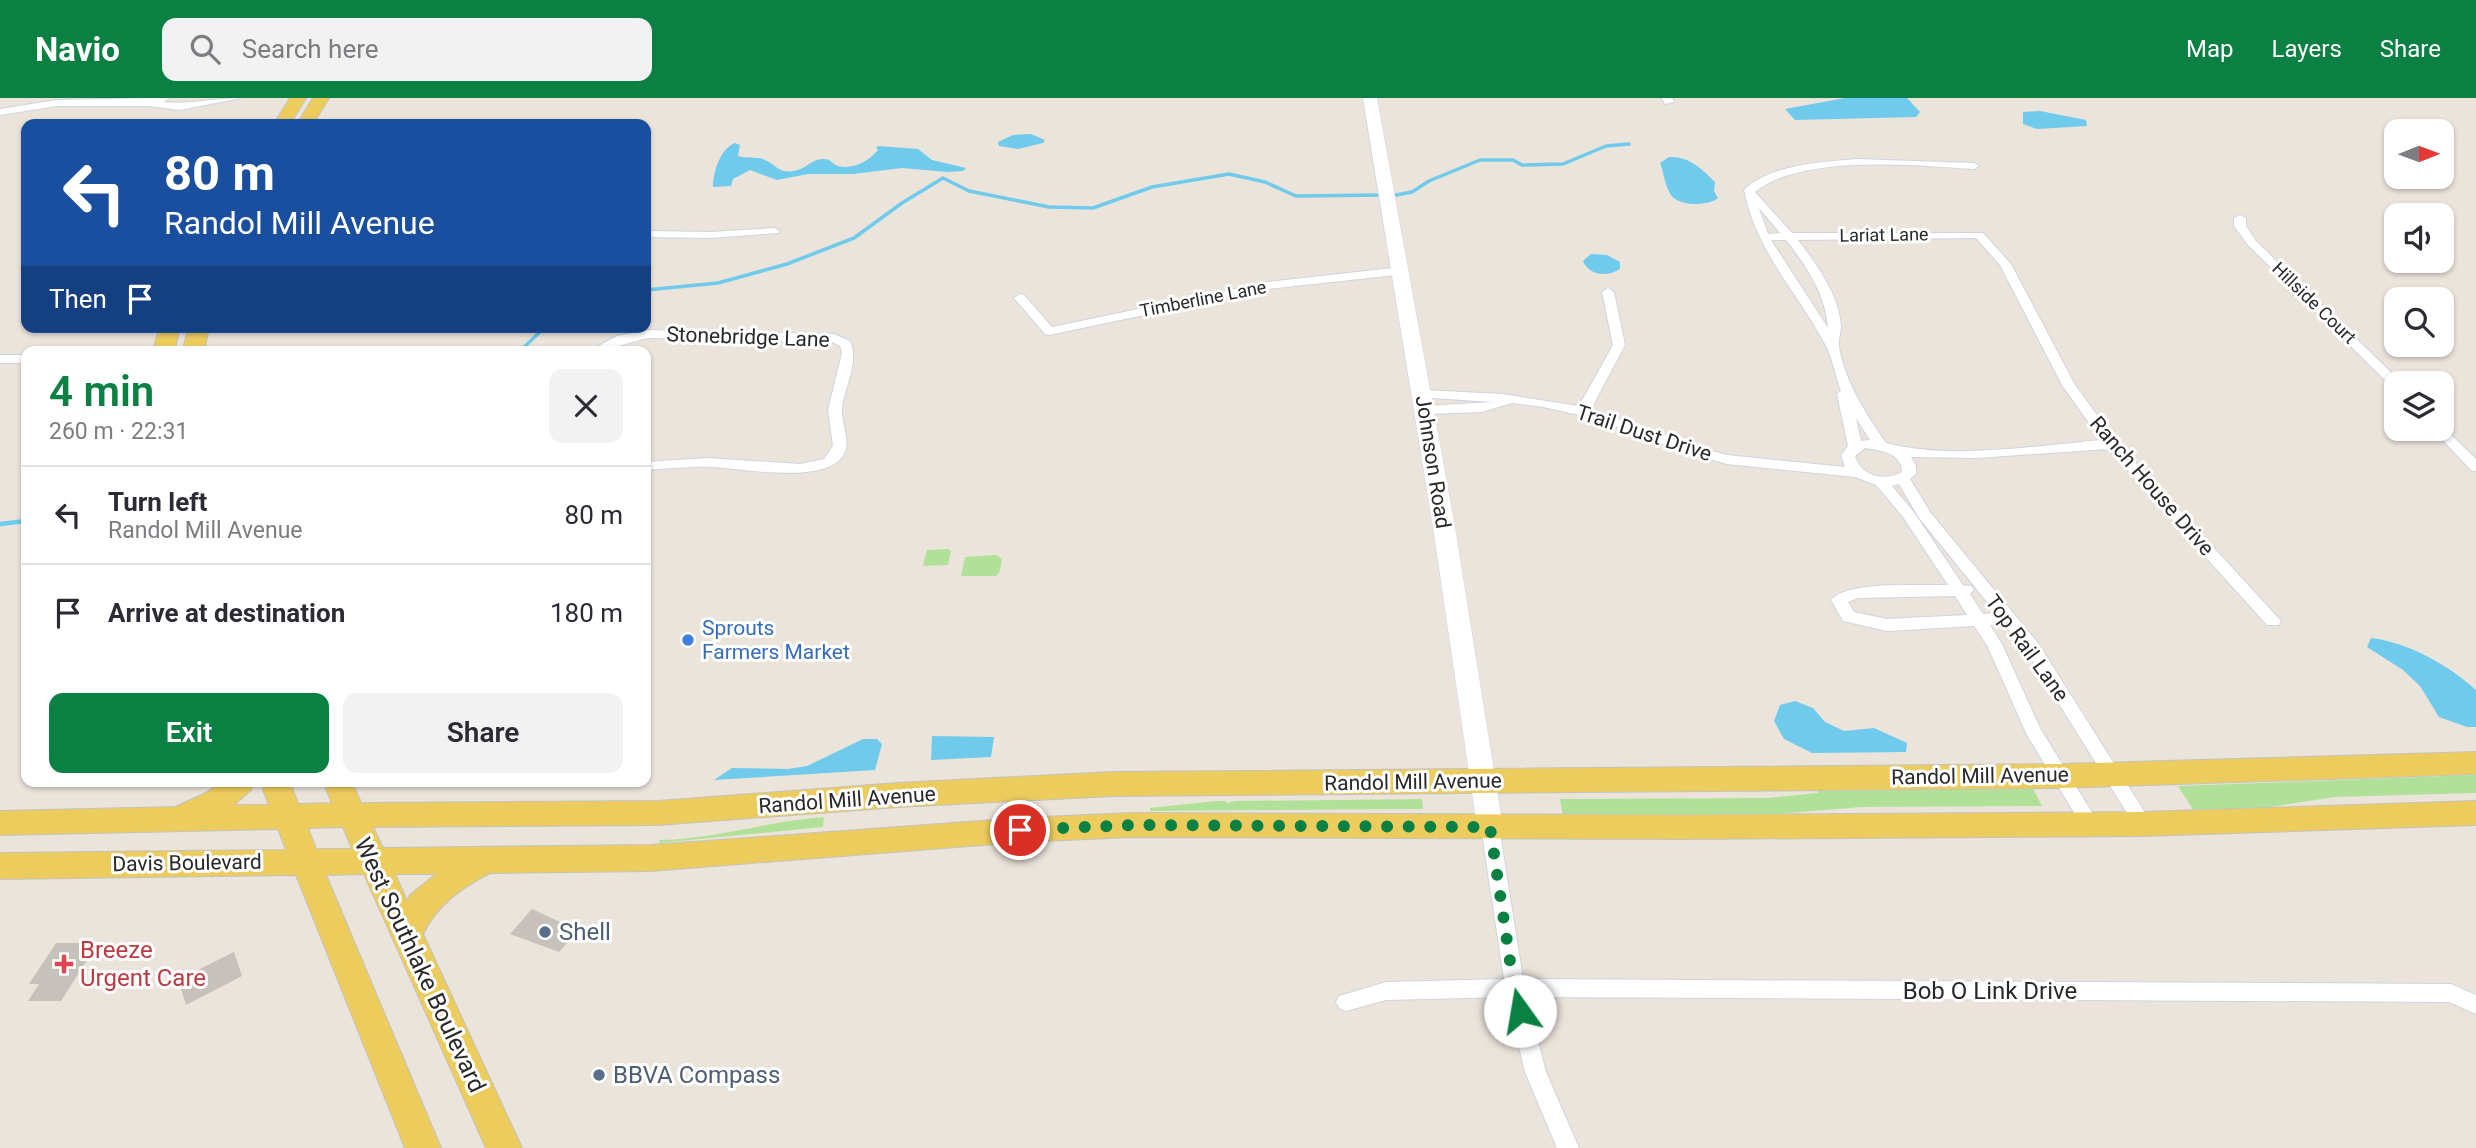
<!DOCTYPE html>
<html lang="en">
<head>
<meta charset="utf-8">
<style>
	:root { --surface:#fff; --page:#f2f2f3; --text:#2b2b33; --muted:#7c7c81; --line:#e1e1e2; --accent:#0b8043 }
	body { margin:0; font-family:Roboto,sans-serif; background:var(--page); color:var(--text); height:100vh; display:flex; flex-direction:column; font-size:26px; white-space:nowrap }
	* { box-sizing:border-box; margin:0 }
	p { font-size:23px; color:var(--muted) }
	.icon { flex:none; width:38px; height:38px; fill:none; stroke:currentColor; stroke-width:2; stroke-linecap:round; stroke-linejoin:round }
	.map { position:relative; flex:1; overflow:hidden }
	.panel { position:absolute; left:21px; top:248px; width:630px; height:441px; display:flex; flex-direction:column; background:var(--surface); border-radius:14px; box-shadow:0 2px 5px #0004 }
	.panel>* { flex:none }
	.top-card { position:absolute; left:21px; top:21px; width:630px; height:214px; border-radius:14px; box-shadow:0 2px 5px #0004; background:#1a4fa0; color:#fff; overflow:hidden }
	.needle { width:46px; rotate:89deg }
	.buttons { position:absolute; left:2384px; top:21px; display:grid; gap:14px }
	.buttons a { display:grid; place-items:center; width:70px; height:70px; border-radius:14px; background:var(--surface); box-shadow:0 2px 5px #0004; font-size:35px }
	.pin { position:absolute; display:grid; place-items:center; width:60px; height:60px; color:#fff; margin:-30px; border:4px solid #fff; border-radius:50%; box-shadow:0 2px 7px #0007 }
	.me { position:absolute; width:77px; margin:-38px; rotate:347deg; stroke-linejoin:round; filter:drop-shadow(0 0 5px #0008) }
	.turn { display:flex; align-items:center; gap:24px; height:147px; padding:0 28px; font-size:32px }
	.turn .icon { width:91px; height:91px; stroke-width:2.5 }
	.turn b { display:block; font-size:49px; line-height:60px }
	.then { display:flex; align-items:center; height:66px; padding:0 28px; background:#0003; gap:14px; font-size:26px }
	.round { display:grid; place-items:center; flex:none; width:74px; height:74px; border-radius:14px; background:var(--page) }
	.overview { display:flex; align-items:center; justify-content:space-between; height:119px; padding:0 28px }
	h1 { font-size:42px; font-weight:600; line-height:52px; color:var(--accent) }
	.cta { display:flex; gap:14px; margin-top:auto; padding:14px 28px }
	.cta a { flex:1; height:80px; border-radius:14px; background:var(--accent); color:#fff; font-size:28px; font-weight:600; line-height:80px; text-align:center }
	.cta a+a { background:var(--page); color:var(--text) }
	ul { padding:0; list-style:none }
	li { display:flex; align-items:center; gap:21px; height:98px; padding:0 28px; border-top:2px solid var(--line) }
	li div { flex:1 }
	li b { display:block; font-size:26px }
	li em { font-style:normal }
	header { display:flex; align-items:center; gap:42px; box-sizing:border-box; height:98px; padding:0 35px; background:var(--accent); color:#fff }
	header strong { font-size:33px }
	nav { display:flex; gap:38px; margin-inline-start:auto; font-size:24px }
	.search { width:490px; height:63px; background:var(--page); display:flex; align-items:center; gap:18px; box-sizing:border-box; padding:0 24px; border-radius:14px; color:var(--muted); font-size:26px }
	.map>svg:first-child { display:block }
	.green { fill:#b1e198 }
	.water { fill:#6fcaeb }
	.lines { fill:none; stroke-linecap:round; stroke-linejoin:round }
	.stream-far1 { stroke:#6fcaeb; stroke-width:3.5 }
	.stream { stroke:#6fcaeb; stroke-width:4.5 }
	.building { fill:#c6c1bb }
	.street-casing { stroke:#d0d3e2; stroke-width:2 }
	.secondary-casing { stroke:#d0d3e2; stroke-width:1 }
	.primary-casing { stroke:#c3c3c3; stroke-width:2 }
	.street { fill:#fff; fill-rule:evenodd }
	.secondary { fill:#fff; fill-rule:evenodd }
	.primary { fill:#edcc5e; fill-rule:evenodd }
	.route { stroke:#0b8043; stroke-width:12; stroke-dasharray:0 21.6 }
	.shop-dot { fill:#3f7fe0; stroke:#fff; stroke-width:2.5 }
	.service-dot { fill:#5c6f8a; stroke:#fff; stroke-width:2.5 }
	.health-dot { fill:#e0444e; stroke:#fff; stroke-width:2.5 }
	.labels { text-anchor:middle; stroke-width:6; stroke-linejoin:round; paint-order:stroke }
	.far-street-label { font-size:18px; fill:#292929; stroke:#fff }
	.street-label { font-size:21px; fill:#292929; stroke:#fff }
	.shop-label { font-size:21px; fill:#366cbe; stroke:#fff; text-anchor:start }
	.near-service-label { font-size:24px; fill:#4e5e75; stroke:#fff; text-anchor:start }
	.near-health-label { font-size:24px; fill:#be3a42; stroke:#fff; text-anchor:start }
	.near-street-label { font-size:24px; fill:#292929; stroke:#fff }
</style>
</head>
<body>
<header>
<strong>Navio</strong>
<div class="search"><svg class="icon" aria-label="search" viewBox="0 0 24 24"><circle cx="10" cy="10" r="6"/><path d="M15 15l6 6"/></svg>Search here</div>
<nav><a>Map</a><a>Layers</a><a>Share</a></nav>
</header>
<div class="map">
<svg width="2476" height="1050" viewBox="0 0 2476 1050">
	<rect width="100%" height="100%" fill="#ebe4db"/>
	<g class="green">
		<polygon points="948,451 951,453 948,467 923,468 927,452"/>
		<polygon points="996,457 1002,461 1000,473 996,478 961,478 965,459"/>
		<polygon points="2476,677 2476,695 2335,699 2257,711 2194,713 2178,688"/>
		<polygon points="2033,691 2042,708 1861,709 1766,717 1563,719 1560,701 1767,700 1818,695 1817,692 1822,692"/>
		<polygon points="1422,701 1423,711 1150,713 1150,710 1216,703 1226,703 1227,705 1235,703"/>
		<path d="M824 719 823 729 659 745 660 742C715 741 769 723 824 719Z"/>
	</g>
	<g class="water">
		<polygon points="1845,0 1907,0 1920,14 1916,19 1795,22 1785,11"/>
		<polygon points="2040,13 2086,22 2087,28 2037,31 2023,26 2023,14"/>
		<polygon points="1031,36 1045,42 1043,45 1018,51 999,48 998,44 1013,37"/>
		<path d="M735 45 740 47 738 58C746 61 758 58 765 62 776 67 780 76 794 73 806 71 813 60 824 61 831 61 832 66 838 68 853 72 869 63 878 52L876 49 879 48 918 51 932 62 966 70 963 73 948 74 902 70 853 76H808L777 82 750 72 733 81 731 88 713 89C713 74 720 51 735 45Z"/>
		<path d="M1669 59C1689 58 1702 71 1715 84L1714 93 1718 100C1709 108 1679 109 1671 97 1665 89 1664 75 1660 65Z"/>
		<path d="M1591 156 1607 157 1620 164V171C1608 179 1589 178 1583 163Z"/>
		<path d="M2371 540C2409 545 2447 566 2476 592V629H2467L2439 619 2420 588 2403 572 2367 549Z"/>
		<polygon points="1795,603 1813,610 1825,624 1844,633 1874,630 1907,645 1906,654 1812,655 1784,641 1774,623 1780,607"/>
		<polygon points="932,638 994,639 991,659 931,662"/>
		<polygon points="863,641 877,641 882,646 875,672 714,682 732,670 788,671 807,668"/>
	</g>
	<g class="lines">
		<g class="stream-far1">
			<polyline points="1391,98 1412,94 1429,83 1480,62 1513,62 1522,67 1563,66 1606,48 1629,46"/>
			<polyline points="646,192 718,185 787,166 854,140 902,105 943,80 969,93 1049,109 1093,110 1152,89 1229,76 1265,84 1296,98 1383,97"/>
			<polyline points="519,254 545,229"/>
		</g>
		<polyline class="stream" points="0,426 26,423"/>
	</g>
	<g class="building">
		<polygon points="532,811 549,819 579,832 559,854 510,836"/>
		<polygon points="56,845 98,845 61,903 28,903 39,886 29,886"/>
		<polygon points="234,854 242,878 186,907 178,882"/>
	</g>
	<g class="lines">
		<defs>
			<g id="street">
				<path d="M155 0H170L163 4C189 7 215 0 241 0L180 12 149 8H57L0 17V11L57 2Z"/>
				<polygon points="1662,0 1672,0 1674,4 1665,6"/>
				<path d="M1858 61 1974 65 1979 68 1974 71C1916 67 1801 56 1755 94L1792 135H1983L2011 166 2075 287 2116 343 2281 523 2279 527H2267L2108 351 1976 360 1911 359 1916 368V376L1910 381 1930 414 2038 545 2149 721 2152 726 2149 731 2143 733 2137 731 2026 553 2004 526 1990 527 2002 546 2040 630 2096 721 2099 726 2096 731 2090 733 2084 731 2027 637 1987 547 1974 528 1887 533 1843 523 1831 502C1847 482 1922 488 1948 487L1903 419 1876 387 1855 379 1727 366 1688 355 1593 320 1543 309 1512 305 1482 314 1425 316 1418 312 1425 308 1493 304 1417 299V293L1422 292 1502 296 1579 308 1613 247 1602 194 1608 190 1614 194 1625 247 1591 311 1698 349 1727 357 1845 369 1841 357 1848 348 1837 296 1841 293C1835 278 1833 260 1825 246 1796 192 1757 155 1744 92 1772 66 1821 64 1858 61ZM1759 110 1780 135 1768 136ZM1976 140 2000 167 2062 287 2101 342C2034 348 1951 362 1886 345 1866 316 1845 284 1839 249 1838 242 1841 234 1841 228 1839 196 1816 166 1798 142ZM1771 142H1786C1806 167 1826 197 1828 230ZM1856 320 1870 342 1861 343ZM1865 350C1880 352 1902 355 1902 374 1884 384 1861 378 1855 358ZM1899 386 1919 420 1996 515 1983 516 1970 496 1974 492 1971 488 1963 487 1913 413 1892 388ZM1955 498 1967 517 1887 521 1854 514 1848 504 1858 500Z"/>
				<polygon points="2240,117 2246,120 2246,128 2256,143 2402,285 2396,285 2396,289 2391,288 2248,147 2234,128 2234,120"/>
				<polygon points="774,130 780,133 778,135 711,140 646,139 646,133 711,134"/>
				<polygon points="1401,169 1407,173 1405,176 1268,191 1049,237 1045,236 1014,200 1020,196 1024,197 1052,229 1268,184"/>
				<path d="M648 232 834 236 850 243C860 263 844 290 842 311 841 325 852 344 843 358 823 387 741 370 710 369 689 368 667 371 646 372V364L707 360 800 366 824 361 833 348 828 312 842 255 840 248 832 244 648 240C627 244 608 254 587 254L617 238Z"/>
				<polygon points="194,246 198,247 198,253 170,254"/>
				<rect x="0" y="257" width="26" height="8"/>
				<polygon points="2441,327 2476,361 2476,373 2471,372 2435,334 2433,331 2441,331"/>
				<polygon points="1490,722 1496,724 1499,729 1523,881 2451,886 2476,897 2476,916 2449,904 1527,899 1546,974 1579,1050 1557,1050 1525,974 1507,899 1386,902 1346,913 1339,910 1336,904 1339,898 1386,884 1504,881 1481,729 1484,724"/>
			</g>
			<polygon id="secondary" points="1363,0 1377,0 1455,429 1503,729 1499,737 1490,740 1481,737 1477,729 1433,429"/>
			<g id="primary">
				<polygon points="290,0 306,0 290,26 274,26"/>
				<polygon points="313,0 329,0 313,26 297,26"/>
				<polygon points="160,229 180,229 174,254 152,254"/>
				<polygon points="189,229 209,229 204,254 182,254"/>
				<path d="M2476 654V676L2062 690 1113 698 898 709 658 727 373 729 383 750 651 747 1020 720 1132 715 1684 717 2143 714 2476 703V727L2143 738 1684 741 1132 739 1020 744 651 773 490 775C461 790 437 807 423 836L522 1050H486L364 776 326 777 441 1050H405L296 777 0 781V755L286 752 278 731 0 737V713L175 709 206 695 222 684H255L251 692 234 707H269L260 684H290L298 706 332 705 323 684H352L361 705 658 703 898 685 1113 674 2062 666ZM343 729 352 751H316L308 730ZM395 776H436L410 797 407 803Z"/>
			</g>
		</defs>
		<use href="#street" class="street-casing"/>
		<use href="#secondary" class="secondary-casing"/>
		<use href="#primary" class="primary-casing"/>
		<use href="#street" class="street"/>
		<use href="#secondary" class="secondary"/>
		<use href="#primary" class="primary"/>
	</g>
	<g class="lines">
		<polyline class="route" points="1020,732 1132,727 1490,729 1514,890 1520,913"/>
	</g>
	<circle class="shop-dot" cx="688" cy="542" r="7"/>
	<g class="service-dot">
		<circle cx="545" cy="834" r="7"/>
		<circle cx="599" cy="977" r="7"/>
	</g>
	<path class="health-dot" d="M60.5 855.5h7v7h7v7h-7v7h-7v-7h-7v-7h7z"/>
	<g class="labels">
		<g class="far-street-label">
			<text transform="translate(1884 137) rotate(-1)" y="6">Lariat Lane</text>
			<text transform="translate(1203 201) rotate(-11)" y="6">Timberline Lane</text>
			<text transform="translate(2314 205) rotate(44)" y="6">Hillside Court</text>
		</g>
		<g class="street-label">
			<text transform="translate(748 239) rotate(2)" y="7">Stonebridge Lane</text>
			<text transform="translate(1644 335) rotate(18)" y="7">Trail Dust Drive</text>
			<text transform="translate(1433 364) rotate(81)" y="7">Johnson Road</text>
			<text transform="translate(2152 388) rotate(49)" y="7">Ranch House Drive</text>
			<text transform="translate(2027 550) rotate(54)" y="7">Top Rail Lane</text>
			<text transform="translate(1980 678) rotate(-1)" y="7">Randol Mill Avenue</text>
			<text transform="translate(1413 684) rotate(-1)" y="7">Randol Mill Avenue</text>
			<text transform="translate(847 702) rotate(-4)" y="7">Randol Mill Avenue</text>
			<text transform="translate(187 765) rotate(-1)" y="7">Davis Boulevard</text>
		</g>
		<g class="shop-label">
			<text x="702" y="537">Sprouts<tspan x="702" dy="24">Farmers Market</tspan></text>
		</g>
		<g class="near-service-label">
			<text x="559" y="842">Shell</text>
			<text x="613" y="985">BBVA Compass</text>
		</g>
		<g class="near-health-label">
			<text x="80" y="860">Breeze<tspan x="80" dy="28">Urgent Care</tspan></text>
		</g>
		<g class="near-street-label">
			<text transform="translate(420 867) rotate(65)" y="8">West Southlake Boulevard</text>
			<text x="1990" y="901">Bob O Link Drive</text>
		</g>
	</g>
</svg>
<div class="buttons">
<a><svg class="needle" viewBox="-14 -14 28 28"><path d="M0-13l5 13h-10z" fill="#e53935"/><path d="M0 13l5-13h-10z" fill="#7c7c81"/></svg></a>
<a><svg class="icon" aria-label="sound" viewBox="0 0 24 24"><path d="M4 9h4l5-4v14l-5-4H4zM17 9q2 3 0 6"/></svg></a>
<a><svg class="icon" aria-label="search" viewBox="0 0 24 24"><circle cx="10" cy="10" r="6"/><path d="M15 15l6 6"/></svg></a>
<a><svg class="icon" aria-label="layers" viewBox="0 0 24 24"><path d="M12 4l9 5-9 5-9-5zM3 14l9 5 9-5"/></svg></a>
</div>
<div class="pin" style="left:1020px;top:732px;background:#d93025"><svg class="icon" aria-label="arrive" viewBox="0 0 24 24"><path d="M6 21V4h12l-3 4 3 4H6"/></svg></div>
<svg class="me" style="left:1520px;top:913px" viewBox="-20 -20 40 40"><circle r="19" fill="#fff"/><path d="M0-13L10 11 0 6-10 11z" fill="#0b8043"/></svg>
<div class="top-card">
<div class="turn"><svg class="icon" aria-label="left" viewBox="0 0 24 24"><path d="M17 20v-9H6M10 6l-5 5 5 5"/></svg><div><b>80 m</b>Randol Mill Avenue</div></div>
<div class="then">Then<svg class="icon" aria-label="arrive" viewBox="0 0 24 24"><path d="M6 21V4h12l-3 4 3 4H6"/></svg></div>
</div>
<section class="panel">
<div class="overview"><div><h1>4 min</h1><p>260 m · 22:31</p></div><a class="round"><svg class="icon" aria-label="close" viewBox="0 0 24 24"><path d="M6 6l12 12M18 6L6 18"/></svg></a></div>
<ul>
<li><svg class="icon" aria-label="left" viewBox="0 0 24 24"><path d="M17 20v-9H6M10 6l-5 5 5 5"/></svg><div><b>Turn left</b><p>Randol Mill Avenue</p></div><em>80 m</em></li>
<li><svg class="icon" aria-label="arrive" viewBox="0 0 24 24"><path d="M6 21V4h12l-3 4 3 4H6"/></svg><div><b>Arrive at destination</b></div><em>180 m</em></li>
</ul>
<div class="cta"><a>Exit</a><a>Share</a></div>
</section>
</div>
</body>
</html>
